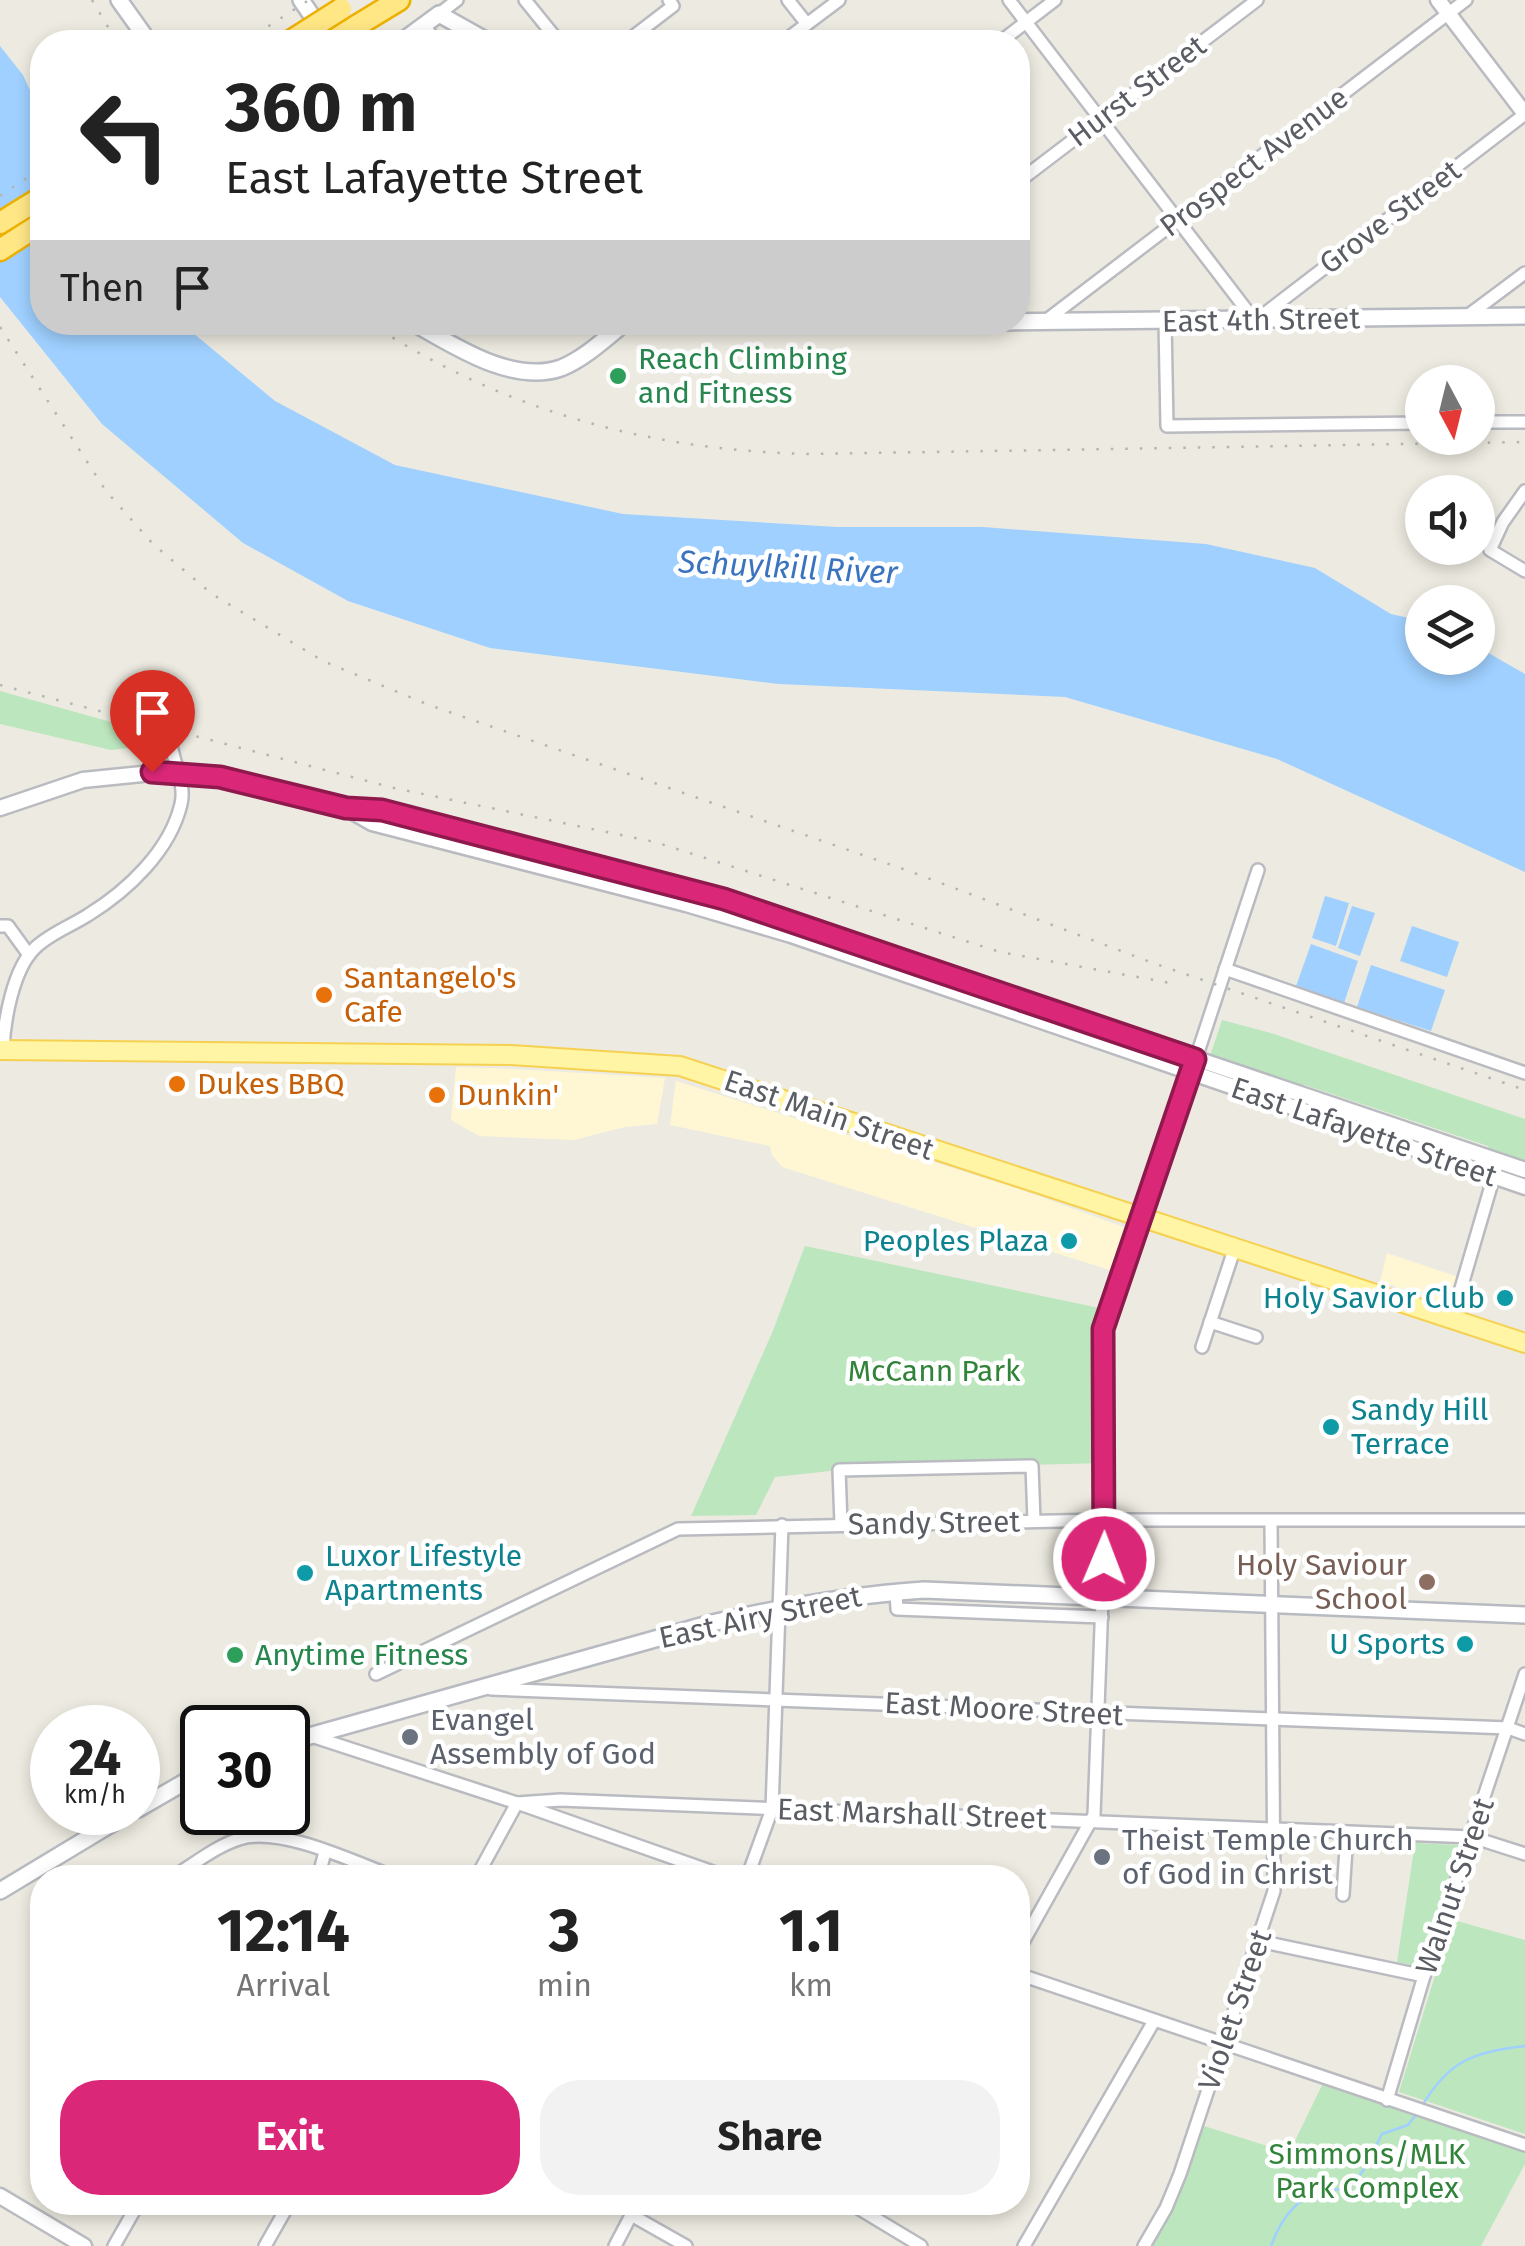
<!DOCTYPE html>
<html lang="en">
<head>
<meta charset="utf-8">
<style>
	:root { --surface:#fff; --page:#f2f2f2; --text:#222; --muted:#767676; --accent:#db2777 }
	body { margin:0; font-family:"Fira Sans",sans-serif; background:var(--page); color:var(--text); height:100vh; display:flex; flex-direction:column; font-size:38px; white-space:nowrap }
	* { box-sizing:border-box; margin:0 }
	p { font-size:32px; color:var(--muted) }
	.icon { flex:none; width:55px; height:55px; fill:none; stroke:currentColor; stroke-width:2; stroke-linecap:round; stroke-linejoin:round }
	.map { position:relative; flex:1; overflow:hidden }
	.details { position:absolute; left:30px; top:1865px; width:1000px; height:350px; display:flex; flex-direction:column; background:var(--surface); border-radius:40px; box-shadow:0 5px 15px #0003 }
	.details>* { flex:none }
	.top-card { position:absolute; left:30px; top:30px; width:1000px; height:305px; border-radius:40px; box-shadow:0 5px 15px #0003; background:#fff; color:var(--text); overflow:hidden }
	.needle { width:65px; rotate:173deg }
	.controls { position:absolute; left:1405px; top:365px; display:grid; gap:20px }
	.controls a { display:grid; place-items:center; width:90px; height:90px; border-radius:50%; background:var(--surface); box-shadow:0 5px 15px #0003; font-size:50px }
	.speed { position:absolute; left:30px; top:1705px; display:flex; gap:20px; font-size:50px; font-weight:700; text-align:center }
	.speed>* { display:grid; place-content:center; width:130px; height:130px; border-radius:50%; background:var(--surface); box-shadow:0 5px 15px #0003; line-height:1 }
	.speed small { font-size:25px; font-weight:400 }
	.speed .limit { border:5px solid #111; border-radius:15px; background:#fff; color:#111 }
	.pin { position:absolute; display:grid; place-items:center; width:85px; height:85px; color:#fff; margin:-102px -42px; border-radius:50% 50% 50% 0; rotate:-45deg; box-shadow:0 0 10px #0007 }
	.pin .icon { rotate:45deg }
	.me { position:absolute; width:110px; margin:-55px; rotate:1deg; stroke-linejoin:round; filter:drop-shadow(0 0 8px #0008) }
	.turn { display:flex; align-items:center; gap:35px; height:210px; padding:0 30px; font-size:45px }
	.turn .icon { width:130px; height:130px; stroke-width:2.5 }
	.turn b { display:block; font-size:70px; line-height:85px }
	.then { display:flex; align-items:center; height:95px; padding:0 30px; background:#0003; gap:20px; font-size:38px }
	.eta { display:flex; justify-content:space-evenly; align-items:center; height:170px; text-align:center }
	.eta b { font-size:60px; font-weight:700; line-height:70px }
	.primary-button { display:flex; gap:20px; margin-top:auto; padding:20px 30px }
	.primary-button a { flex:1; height:115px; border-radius:40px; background:var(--accent); color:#fff; font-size:40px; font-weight:700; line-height:115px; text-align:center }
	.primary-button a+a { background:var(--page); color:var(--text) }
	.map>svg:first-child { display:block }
	.commercial { fill:#fff7d4 }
	.green { fill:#bce6be }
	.water { fill:#9fd0ff }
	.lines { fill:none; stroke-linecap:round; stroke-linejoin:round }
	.stream { stroke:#9fd0ff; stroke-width:2.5 }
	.minor-tunnel { stroke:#c8c8c2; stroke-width:11; stroke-dasharray:11 5.5; stroke-linecap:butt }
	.minor-casing { stroke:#b9bbc1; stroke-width:16 }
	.tertiary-casing { stroke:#b9bbc1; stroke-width:19 }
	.secondary-casing { stroke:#b7bac0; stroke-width:20 }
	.primary-casing { stroke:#f6d151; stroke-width:22 }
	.motorway-casing { stroke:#eeb000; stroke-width:25 }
	.minor { stroke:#fff; stroke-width:11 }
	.tertiary { stroke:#fff; stroke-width:14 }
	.secondary { stroke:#fff; stroke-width:15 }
	.primary { stroke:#fff5a4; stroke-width:18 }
	.motorway { stroke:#ffe786; stroke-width:20 }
	.rail { stroke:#b3b4b4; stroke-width:2.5; stroke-dasharray:2.5 12; stroke-linecap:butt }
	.tertiary-bridge-casing { stroke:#b9bbc1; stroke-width:19; stroke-linecap:butt }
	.motorway-bridge-casing { stroke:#eeb000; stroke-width:25; stroke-linecap:butt }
	.tertiary-bridge { stroke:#fff; stroke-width:14 }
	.motorway-bridge { stroke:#ffe786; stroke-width:20 }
	.route-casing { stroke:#8e194d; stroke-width:25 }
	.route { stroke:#db2777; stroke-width:18 }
	.leisure-dot { fill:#2e9e5b; stroke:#fff; stroke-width:4 }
	.food-dot { fill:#e8710a; stroke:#fff; stroke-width:4 }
	.culture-dot { fill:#0f9aa8; stroke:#fff; stroke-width:4 }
	.education-dot { fill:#8d6e63; stroke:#fff; stroke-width:4 }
	.worship-dot { fill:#6b7280; stroke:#fff; stroke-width:4 }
	.labels { text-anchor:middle; stroke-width:9; stroke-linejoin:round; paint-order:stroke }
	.street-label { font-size:30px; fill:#5a5d63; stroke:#fff }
	.leisure-label { font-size:30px; fill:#27864d; stroke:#fff; text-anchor:start }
	.food-label { font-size:30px; fill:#c56008; stroke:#fff; text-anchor:start }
	.culture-label { font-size:30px; fill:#0d838f; stroke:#fff; text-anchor:end }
	.park-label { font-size:30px; fill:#308339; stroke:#fff }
	.education-label { font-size:30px; fill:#785e54; stroke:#fff; text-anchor:end }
	.worship-label { font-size:30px; fill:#5b616d; stroke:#fff; text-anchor:start }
	.water-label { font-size:32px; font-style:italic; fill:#3b74be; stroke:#fff }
</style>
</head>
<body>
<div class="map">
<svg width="1525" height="2246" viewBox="0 0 1525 2246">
	<rect width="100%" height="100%" fill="#edebe1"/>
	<g class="commercial">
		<polygon points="456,1067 514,1069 665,1078 657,1124 625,1127 574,1140 479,1136 451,1120"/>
		<polygon points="676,1081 1013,1187 1129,1229 1113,1271 782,1167 772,1155 770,1146 670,1125"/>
		<polygon points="1387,1253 1458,1277 1448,1305 1380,1281"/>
	</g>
	<g class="green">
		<polygon points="0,691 147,732 166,743 168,753 137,747 111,750 0,724"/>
		<polygon points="1222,1020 1271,1033 1525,1119 1525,1161 1489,1149 1488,1146 1305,1085 1300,1088 1210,1056"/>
		<polygon points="805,1246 1109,1310 1104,1463 839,1470 775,1477 756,1515 691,1516 772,1333"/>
		<polygon points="1415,1843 1459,1845 1419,1967 1397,1962"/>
		<polygon points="1457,1921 1525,1940 1525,2134 1399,2092 1450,1927"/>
		<polygon points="1325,2079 1525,2145 1525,2164 1481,2246 1144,2246 1201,2125 1289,2153"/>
	</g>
	<g class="water">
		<polygon points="0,46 23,75 42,116 42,322 181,323 275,401 395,465 623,514 837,527 983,527 1206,544 1315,568 1391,614 1422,621 1422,658 1478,658 1478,647 1525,674 1525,872 1277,759 1065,697 779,684 490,648 348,601 243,543 102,424 0,297"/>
		<polygon points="1325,896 1349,903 1336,946 1312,938"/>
		<polygon points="1352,906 1375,913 1360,956 1338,948"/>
		<polygon points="1412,926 1459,942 1447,977 1400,961"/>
		<polygon points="1311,944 1358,961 1344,1003 1296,986"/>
		<polygon points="1371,965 1445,990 1431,1031 1357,1007"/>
	</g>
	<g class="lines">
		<g class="stream">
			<path d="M1422 2106C1449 2060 1474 2052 1525 2046"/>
			<path d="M1271 2246C1280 2221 1296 2197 1324 2190 1332 2188 1339 2192 1347 2187 1365 2176 1372 2152 1382 2134L1408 2125 1418 2112"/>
		</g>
		<polyline class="minor-tunnel" points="168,716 171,743"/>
		<defs>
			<g id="minor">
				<polyline points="525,0 559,42"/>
				<polyline points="788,0 807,24"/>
				<polyline points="1009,0 1255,321 1525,114"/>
				<polyline points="439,14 457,0"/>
				<polyline points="424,26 437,42"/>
				<polyline points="626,42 673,6 669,0"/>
				<polyline points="783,42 839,0"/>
				<polyline points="1000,42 1055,0"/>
				<polyline points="1018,182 1257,0"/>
				<polyline points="1466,317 1525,273"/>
				<polyline points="1044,322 1466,0"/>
				<polyline points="1165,322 1167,426 1422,423"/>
				<polyline points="1478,422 1525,422"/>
				<polyline points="1525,491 1503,522 1490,550 1525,571"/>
				<polyline points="168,716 169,686"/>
				<polyline points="0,926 8,926 29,955"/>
				<polyline points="1225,969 1525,1073"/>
				<path d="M3 1050C4 1021 13 969 35 948 49 934 71 926 88 915 127 891 170 851 181 804 186 784 173 763 171 743"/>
				<polyline points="1452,1319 1496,1169"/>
				<polyline points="1210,1322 1256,1337"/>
				<polyline points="1202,1347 1234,1250"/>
				<polyline points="841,1524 839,1470 1032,1466 1034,1521"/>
				<polyline points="896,1592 897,1609 1102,1617"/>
				<polyline points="376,1674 678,1529 1105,1520 1525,1520"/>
				<polyline points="491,1689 1508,1728 1525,1734"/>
				<polyline points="308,1735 517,1803 730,1878"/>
				<polyline points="517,1803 560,1800 1472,1837 1525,1854"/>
				<path d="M171 1878C193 1865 216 1846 239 1839 280 1825 358 1864 397 1878"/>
				<polyline points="318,1878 325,1852"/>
				<polyline points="476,1878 517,1803"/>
				<polyline points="747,1878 772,1809 782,1525"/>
				<polyline points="1343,1895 1347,1832"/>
				<polyline points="1259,1941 1424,1976"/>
				<polyline points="1018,1951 1094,1815 1105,1520 1103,1329 1143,1219 1258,870"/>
				<polyline points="1018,1974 1525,2145"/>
				<polyline points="1387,2100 1424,1976 1525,1674"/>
				<polyline points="848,2202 921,2246"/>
				<polyline points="633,2216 686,2246"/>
				<polyline points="114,2246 139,2202"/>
				<polyline points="265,2246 290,2202"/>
				<polyline points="615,2246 638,2202"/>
				<polyline points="1024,2246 1154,2021"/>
				<polyline points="1144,2246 1166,2208 1180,2174 1274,1891 1271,1522"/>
			</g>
			<g id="tertiary">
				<polyline points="1438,0 1525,114"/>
				<path d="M194 773C258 782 318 807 383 810L724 899 1525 1170"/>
				<polyline points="0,808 83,780 152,773"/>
				<polyline points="351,811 372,823 686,904 791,935 1525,1187"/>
				<polyline points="0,2196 84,2246"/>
			</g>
			<g id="secondary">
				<polyline points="119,0 149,42"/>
				<polyline points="301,0 330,42"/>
				<polyline points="401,42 439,14 489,42"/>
				<path d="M412 322C453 345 512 385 561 368 584 359 606 338 626 322"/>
				<polyline points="997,322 1525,316"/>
				<path d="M288 1742 712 1623C782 1607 852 1595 924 1590L1525 1615"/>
				<polyline points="138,1809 202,1772"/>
				<polyline points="0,1891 131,1812"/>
			</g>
			<polyline id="primary" points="0,1050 511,1055 680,1066 1525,1343"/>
			<g id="motorway">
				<polyline points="330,42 399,0"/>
				<polyline points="0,223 42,197"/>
				<polyline points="0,250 42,223"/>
			</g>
		</defs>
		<use href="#minor" class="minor-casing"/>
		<use href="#tertiary" class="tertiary-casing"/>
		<use href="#secondary" class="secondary-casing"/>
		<use href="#primary" class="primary-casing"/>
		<use href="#motorway" class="motorway-casing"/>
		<use href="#minor" class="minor"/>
		<use href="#tertiary" class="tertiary"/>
		<use href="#secondary" class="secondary"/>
		<use href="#primary" class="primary"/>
		<use href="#motorway" class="motorway"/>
		<g class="rail">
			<polyline points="92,0 117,42"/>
			<polyline points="244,42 309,0"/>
			<polyline points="0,196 42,168"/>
			<path d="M368 322C503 411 651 451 811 454L1525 442"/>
			<polyline points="0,327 106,491 153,544 212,594 323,661 429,705 909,871 1153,963 1525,1090"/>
			<polyline points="0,685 394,788 655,842 1000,952 1176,984"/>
		</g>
		<defs>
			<polyline id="tertiary-bridge" points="152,773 194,773"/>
			<polyline id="motorway-bridge" points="289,42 341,9"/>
		</defs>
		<use href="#tertiary-bridge" class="tertiary-bridge-casing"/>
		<use href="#motorway-bridge" class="motorway-bridge-casing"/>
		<use href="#tertiary-bridge" class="tertiary-bridge"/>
		<use href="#motorway-bridge" class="motorway-bridge"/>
	</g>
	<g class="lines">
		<defs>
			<polyline id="route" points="152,772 220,777 346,808 382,810 724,899 1195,1059 1103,1329 1104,1559"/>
		</defs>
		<use href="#route" class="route-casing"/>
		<use href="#route" class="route"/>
	</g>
	<g class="leisure-dot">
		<circle cx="618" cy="376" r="10"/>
		<circle cx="235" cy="1655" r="10"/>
	</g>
	<g class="food-dot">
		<circle cx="324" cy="995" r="10"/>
		<circle cx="177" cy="1084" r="10"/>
		<circle cx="437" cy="1095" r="10"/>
	</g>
	<g class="culture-dot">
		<circle cx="1069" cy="1241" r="10"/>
		<circle cx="1505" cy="1298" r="10"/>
		<circle cx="1331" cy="1427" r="10"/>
		<circle cx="305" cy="1573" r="10"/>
		<circle cx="1465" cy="1644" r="10"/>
	</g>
	<circle class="education-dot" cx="1427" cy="1582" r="10"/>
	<g class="worship-dot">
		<circle cx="410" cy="1737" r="10"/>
		<circle cx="1102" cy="1857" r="10"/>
	</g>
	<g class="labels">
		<g class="street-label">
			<text transform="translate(1137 91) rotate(-37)" y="10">Hurst Street</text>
			<text transform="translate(1254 162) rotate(-37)" y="10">Prospect Avenue</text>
			<text transform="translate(1390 217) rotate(-37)" y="10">Grove Street</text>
			<text transform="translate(1261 320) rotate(-1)" y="10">East 4th Street</text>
			<text transform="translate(829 1115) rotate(19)" y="10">East Main Street</text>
			<text transform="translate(1364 1132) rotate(19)" y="10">East Lafayette Street</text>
			<text transform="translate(934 1523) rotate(-1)" y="10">Sandy Street</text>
			<text transform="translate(760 1617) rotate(-12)" y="10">East Airy Street</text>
			<text transform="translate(1004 1709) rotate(3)" y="10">East Moore Street</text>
			<text transform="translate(912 1814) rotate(2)" y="10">East Marshall Street</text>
			<text transform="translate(1455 1886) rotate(-71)" y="10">Walnut Street</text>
			<text transform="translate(1235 2010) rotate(-71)" y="10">Violet Street</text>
		</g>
		<g class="leisure-label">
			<text x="638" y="369">Reach Climbing<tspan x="638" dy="34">and Fitness</tspan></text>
			<text x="255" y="1665">Anytime Fitness</text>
		</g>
		<g class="food-label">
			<text x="344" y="988">Santangelo's<tspan x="344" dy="34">Cafe</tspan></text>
			<text x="197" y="1094">Dukes BBQ</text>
			<text x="457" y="1105">Dunkin'</text>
		</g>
		<g class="culture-label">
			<text x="1049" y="1251">Peoples Plaza</text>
			<text x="1485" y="1308">Holy Savior Club</text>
			<text x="1351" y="1420" text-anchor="start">Sandy Hill<tspan x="1351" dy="34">Terrace</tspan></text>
			<text x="325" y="1566" text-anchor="start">Luxor Lifestyle<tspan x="325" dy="34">Apartments</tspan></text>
			<text x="1445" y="1654">U Sports</text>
		</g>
		<g class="park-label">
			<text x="934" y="1381">McCann Park</text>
			<text x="1367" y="2164">Simmons/MLK<tspan x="1367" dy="34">Park Complex</tspan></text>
		</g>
		<g class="education-label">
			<text x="1407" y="1575">Holy Saviour<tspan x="1407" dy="34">School</tspan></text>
		</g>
		<g class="worship-label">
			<text x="430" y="1730">Evangel<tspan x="430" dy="34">Assembly of God</tspan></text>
			<text x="1122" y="1850">Theist Temple Church<tspan x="1122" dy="34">of God in Christ</tspan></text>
		</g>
		<g class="water-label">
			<text transform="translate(788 567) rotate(3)" y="11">Schuylkill River</text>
		</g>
	</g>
</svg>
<div class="controls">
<a><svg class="needle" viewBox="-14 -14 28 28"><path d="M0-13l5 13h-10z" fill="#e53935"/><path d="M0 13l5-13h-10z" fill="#767676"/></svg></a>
<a><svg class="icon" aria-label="sound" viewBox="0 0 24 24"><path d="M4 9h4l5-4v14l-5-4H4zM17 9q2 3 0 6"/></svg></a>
<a><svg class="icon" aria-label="layers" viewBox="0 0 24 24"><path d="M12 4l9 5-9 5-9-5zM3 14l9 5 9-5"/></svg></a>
</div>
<div class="speed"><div>24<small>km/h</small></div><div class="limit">30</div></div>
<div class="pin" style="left:152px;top:772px;background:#d93025"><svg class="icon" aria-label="arrive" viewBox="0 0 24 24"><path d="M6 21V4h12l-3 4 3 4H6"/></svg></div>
<svg class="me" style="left:1104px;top:1559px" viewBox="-20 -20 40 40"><circle r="17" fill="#db2777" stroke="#fff" stroke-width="3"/><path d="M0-11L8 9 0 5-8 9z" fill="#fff"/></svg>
<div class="top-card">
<div class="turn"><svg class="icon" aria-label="left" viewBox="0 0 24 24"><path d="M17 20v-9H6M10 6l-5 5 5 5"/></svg><div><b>360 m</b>East Lafayette Street</div></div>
<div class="then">Then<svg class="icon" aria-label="arrive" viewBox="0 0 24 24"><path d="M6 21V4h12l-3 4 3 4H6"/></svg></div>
</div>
<section class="details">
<div class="eta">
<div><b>12:14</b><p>Arrival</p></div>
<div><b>3</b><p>min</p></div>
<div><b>1.1</b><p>km</p></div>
</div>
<div class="primary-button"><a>Exit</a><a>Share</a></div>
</section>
</div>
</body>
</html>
